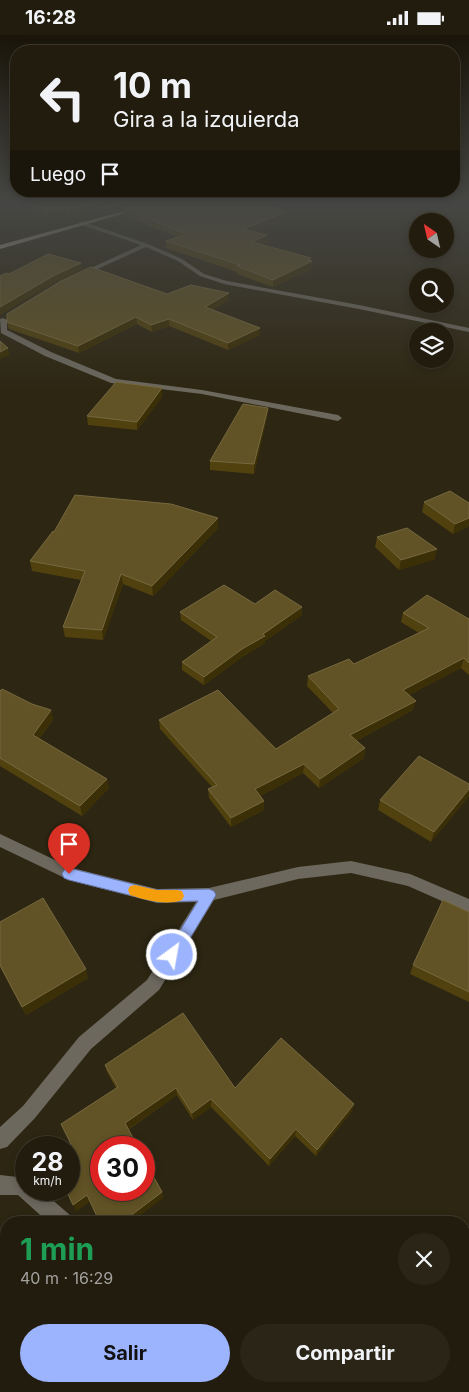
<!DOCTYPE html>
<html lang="es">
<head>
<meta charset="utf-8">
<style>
	:root { --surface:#221c0e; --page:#2a2517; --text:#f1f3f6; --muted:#a2a19e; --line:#3f3a2e; --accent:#9cb4fd }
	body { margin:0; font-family:Inter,sans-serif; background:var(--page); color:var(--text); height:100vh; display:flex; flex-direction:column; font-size:19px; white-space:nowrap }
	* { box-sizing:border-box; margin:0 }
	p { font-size:16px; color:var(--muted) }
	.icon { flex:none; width:28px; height:28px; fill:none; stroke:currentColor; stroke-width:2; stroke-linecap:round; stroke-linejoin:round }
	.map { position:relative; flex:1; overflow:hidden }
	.details { position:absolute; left:0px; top:1181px; width:470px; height:176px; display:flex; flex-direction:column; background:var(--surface); border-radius:20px 20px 0 0; box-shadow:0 2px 8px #0003,0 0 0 1px var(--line) }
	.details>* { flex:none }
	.hud { position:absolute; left:10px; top:10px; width:450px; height:152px; border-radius:20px; box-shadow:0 2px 8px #0003,0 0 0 1px var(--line); background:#221c0e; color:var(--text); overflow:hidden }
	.needle { width:32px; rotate:326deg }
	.buttons { position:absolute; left:409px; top:178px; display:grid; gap:10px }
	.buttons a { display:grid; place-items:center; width:45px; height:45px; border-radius:50%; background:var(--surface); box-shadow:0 2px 8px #0003,0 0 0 1px var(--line); font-size:25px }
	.speed { position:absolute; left:15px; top:1101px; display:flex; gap:10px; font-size:25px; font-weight:700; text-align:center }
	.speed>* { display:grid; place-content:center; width:65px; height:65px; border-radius:50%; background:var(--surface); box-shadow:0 2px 8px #0003,0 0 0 1px var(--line); line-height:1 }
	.speed small { font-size:12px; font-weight:400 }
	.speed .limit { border:8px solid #d22; background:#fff; color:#111 }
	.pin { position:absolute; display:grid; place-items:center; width:42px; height:42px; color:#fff; margin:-51px -21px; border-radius:50% 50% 50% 0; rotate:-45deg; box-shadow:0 0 5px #0007 }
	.pin .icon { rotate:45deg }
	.me { position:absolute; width:55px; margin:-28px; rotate:32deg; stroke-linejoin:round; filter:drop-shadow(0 0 4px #0008) }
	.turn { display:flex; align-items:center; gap:18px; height:105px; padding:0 20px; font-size:22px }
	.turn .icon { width:65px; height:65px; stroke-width:2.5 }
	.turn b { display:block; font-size:35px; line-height:42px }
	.then { display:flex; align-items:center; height:48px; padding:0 20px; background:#0003; gap:10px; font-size:19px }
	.round { display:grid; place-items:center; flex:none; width:52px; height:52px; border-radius:26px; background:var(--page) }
	.summary { display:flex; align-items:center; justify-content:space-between; height:85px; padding:0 20px }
	h1 { font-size:30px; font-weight:700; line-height:38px; color:#1e9e55 }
	.action { display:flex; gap:10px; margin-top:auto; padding:10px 20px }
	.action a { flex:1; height:58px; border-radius:30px; background:var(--accent); color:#111; font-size:20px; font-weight:700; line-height:58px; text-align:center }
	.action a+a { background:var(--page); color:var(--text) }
	.status { display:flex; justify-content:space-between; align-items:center; height:35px; padding:0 25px; background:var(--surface); direction:ltr }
	.status svg { height:14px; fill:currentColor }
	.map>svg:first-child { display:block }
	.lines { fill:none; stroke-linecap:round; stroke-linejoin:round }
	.minor { fill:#6c685e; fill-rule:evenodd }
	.major { fill:#b2aa96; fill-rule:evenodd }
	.wall { fill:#50410f }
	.shaded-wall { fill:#3b2f07 }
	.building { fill:#615325; stroke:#766940 }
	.route { fill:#9cb4fd; stroke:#6575a4 }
	.slow { fill:#f59e0b }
</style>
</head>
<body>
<div class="status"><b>16:28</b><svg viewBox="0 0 49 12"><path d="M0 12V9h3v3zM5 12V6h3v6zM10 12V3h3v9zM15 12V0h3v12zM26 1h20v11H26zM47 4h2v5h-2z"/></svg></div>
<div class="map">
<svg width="469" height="1357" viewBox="0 0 469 1357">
	<rect width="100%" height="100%" fill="#2d2612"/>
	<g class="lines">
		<g class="minor">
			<polygon points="81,186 148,209 182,224 204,239 227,246 359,270 469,293 469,297 359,274 224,249 200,241 178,226 146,212 82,241 78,241 78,239 141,210 79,189"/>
			<polygon points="3,283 7,285 7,295 51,317 116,344 202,355 338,380 342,383 338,386 202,359 111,348 45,321 1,298 0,284"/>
			<polygon points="0,799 72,833 157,854 209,853 298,832 351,826 410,839 469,864 469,878 408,851 351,838 298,844 214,865 159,955 91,1014 35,1083 7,1112 0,1114 0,1092 23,1071 79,1002 147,945 196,867 157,868 69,845 0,812"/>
			<polygon points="0,1140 26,1143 26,1155 41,1155 71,1181 74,1188 49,1188 18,1160 0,1160"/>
			<polygon points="116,1351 138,1351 140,1357 118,1357"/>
		</g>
		<polygon class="major" points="161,166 168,166 0,214 0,210"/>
	</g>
	<g class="wall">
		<polygon points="28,166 263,166 285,185 254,197 267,200 267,207 262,210 311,223 312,234 273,252 237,239 237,237 166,213 166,206 177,202 123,181 123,174 114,177 104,173 70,182 66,180 50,183 29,173"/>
		<polygon points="167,259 229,265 212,275 260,293 260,300 228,315 169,291 152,297 137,289 79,318 9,294 7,287"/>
		<polygon points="162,362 137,395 88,390 87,381"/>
		<polygon points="267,382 254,439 210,435 210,426"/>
		<polygon points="424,467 469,468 469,491 453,499 422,477"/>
		<polygon points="218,493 153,561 123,549 103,605 65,602 63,592 81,545 32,536 30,526 54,497"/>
		<polygon points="377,502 435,524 399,535 375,512"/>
		<polygon points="255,569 302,580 265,606 265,608 242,622 204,650 182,635 182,627 211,606 181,585 180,577"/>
		<polygon points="403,578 469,584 469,640 461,633 409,660 413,675 356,706 365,713 364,723 319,753 303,738 260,761 264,775 231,792 209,763 208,754 212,752 160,694 159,685 276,714 333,678 307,651 308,641 354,629 419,598 401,587"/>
		<polygon points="0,656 32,669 51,675 53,685 39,704 107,744 109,753 82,781 0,731"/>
		<polygon points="469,761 431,807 378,775 380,765"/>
		<polygon points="469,877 469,967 410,939 413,930"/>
		<polygon points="0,887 88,943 26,980 0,932"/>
		<polygon points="105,1030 235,1053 352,1076 316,1121 295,1101 269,1131 211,1072 193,1085 177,1060 128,1095 162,1157 163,1163 90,1166 76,1176 71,1109 116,1053 107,1037"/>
	</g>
	<g class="shaded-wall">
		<polygon points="103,166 104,173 70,182 69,175"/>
		<polygon points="130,166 156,166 114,177 113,170"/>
		<polygon points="65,173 66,180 50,183 49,177"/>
		<polygon points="285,178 285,185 243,201 243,194"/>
		<polygon points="267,200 267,207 252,214 252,207"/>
		<polygon points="311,223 311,227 312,226 312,234 273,252 273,245"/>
		<polygon points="81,228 82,235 56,247 0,280 0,272 55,240"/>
		<polygon points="229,258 229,265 205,279 205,272"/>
		<polygon points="136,282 137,289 79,318 78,311"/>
		<polygon points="169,284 169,291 152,297 151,290"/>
		<polygon points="260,293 260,300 228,315 228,308"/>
		<polygon points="8,313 10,320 0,324 0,317"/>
		<polygon points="162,353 162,362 137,395 137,387"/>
		<polygon points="268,373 267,382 254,439 254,429"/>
		<polygon points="218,483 218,493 153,561 152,551"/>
		<polygon points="469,483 469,491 453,499 455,489"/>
		<polygon points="437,514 435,524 399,535 401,525"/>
		<polygon points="121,539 123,549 103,605 102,595"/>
		<polygon points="302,572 302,580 265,606 265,608 242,622 204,650 204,642"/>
		<polygon points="464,623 461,633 401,664 403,655"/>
		<polygon points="416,666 413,675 348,710 350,700"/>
		<polygon points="51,675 53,685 35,709 33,700"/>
		<polygon points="365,713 364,723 319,753 320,744"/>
		<polygon points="304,729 303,738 254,764 255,754"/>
		<polygon points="107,744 109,753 82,781 80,771"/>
		<polygon points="469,754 469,761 431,807 434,797"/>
		<polygon points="264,766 264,775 231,792 231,783"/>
		<polygon points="86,934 88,943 26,980 22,972"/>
		<polygon points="176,1053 177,1060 127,1095 125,1088"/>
		<polygon points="211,1064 211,1072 193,1085 192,1078"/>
		<polygon points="354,1069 352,1076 316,1121 317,1115"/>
		<polygon points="296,1094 295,1101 269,1131 270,1124"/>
		<polygon points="162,1157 163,1163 130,1188 121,1188"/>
		<polygon points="87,1160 90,1166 76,1176 73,1170"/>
		<polygon points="0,1341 6,1357 1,1357 0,1353"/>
	</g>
	<g class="building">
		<polygon points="28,166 130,166 113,170 103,166 69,175 65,173 49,177"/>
		<polygon points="152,166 263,166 285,178 243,194 267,200 252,207 311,223 307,225 312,226 273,245 237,231 240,230 166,206 187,199 123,174"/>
		<polygon points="48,219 81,228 55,240 0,272 0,241 6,238 9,239"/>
		<polygon points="91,232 167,259 191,250 229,258 205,272 260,293 228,308 169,284 151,290 136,282 78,311 7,287 7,279 61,246"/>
		<polygon points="0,306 8,313 0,317"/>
		<polygon points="116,347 162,353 137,387 87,381"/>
		<polygon points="243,369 268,373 254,429 210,426"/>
		<polygon points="450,456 469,468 469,483 455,489 424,467"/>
		<polygon points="75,460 171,469 218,483 152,551 121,539 102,595 63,592 85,536 30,526 53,496 54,497"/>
		<polygon points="407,493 437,514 401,525 377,502"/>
		<polygon points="224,550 255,569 275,555 302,572 263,599 265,601 242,614 204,642 182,627 217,602 180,577"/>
		<polygon points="427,560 469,584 469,628 464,623 403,655 416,666 350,700 365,713 320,744 304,729 255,754 264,766 231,783 208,754 217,750 159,685 218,655 276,714 339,674 308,641 349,624 354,629 429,593 403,578"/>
		<polygon points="2,654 32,669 51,675 33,700 107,744 80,771 0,723 0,656"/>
		<polygon points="419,721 469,749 469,754 434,797 380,765"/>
		<polygon points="43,863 86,934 22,972 0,930 0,887"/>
		<polygon points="443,865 469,877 469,957 413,930"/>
		<polygon points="183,978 235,1053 281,1003 354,1069 317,1115 296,1094 270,1124 211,1064 192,1078 176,1053 125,1088 138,1112 101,1112 101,1155 144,1155 144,1124 162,1157 121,1188 100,1188 87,1160 73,1170 66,1155 69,1155 69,1112 65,1112 71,1109 61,1089 118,1052 105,1030"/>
		<polygon points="464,1251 469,1258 469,1281 464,1286"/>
		<polygon points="172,1351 285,1351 288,1357 175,1357"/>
	</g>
	<linearGradient id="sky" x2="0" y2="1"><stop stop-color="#19150a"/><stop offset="0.47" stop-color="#464744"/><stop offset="1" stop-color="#464744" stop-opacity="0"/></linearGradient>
	<rect width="469" height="356" fill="url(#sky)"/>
	<polygon class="route" points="69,833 157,855 209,854 214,856 216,860 177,925 172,927 167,925 165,920 198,866 157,867 69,845 64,843 62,839 64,835"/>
	<path class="slow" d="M135 850 157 855H177L182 856 184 861 182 865C166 871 146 865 130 860L128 855 130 851Z"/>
</svg>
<div class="buttons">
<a><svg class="needle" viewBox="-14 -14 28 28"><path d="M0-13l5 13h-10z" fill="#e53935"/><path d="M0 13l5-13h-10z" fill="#a2a19e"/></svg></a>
<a><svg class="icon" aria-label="search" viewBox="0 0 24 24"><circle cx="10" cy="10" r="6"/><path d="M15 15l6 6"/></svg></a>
<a><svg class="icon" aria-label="layers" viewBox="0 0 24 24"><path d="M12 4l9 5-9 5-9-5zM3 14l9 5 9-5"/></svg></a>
</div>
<div class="speed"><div>28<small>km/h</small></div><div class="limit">30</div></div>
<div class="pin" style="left:69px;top:839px;background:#d93025"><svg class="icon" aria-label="arrive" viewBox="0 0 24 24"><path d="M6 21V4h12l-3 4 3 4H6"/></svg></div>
<svg class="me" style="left:172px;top:920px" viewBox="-20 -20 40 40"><circle r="17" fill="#9cb4fd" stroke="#fff" stroke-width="3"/><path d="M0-11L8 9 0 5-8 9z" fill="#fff"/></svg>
<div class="hud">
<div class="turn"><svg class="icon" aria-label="left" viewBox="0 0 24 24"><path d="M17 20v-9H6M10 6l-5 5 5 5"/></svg><div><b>10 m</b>Gira a la izquierda</div></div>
<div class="then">Luego<svg class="icon" aria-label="arrive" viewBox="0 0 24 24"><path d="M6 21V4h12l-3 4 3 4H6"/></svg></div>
</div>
<section class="details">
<div class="summary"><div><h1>1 min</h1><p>40 m · 16:29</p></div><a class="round"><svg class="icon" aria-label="close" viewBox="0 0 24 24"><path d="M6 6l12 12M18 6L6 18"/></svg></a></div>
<div class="action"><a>Salir</a><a>Compartir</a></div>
</section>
</div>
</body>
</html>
